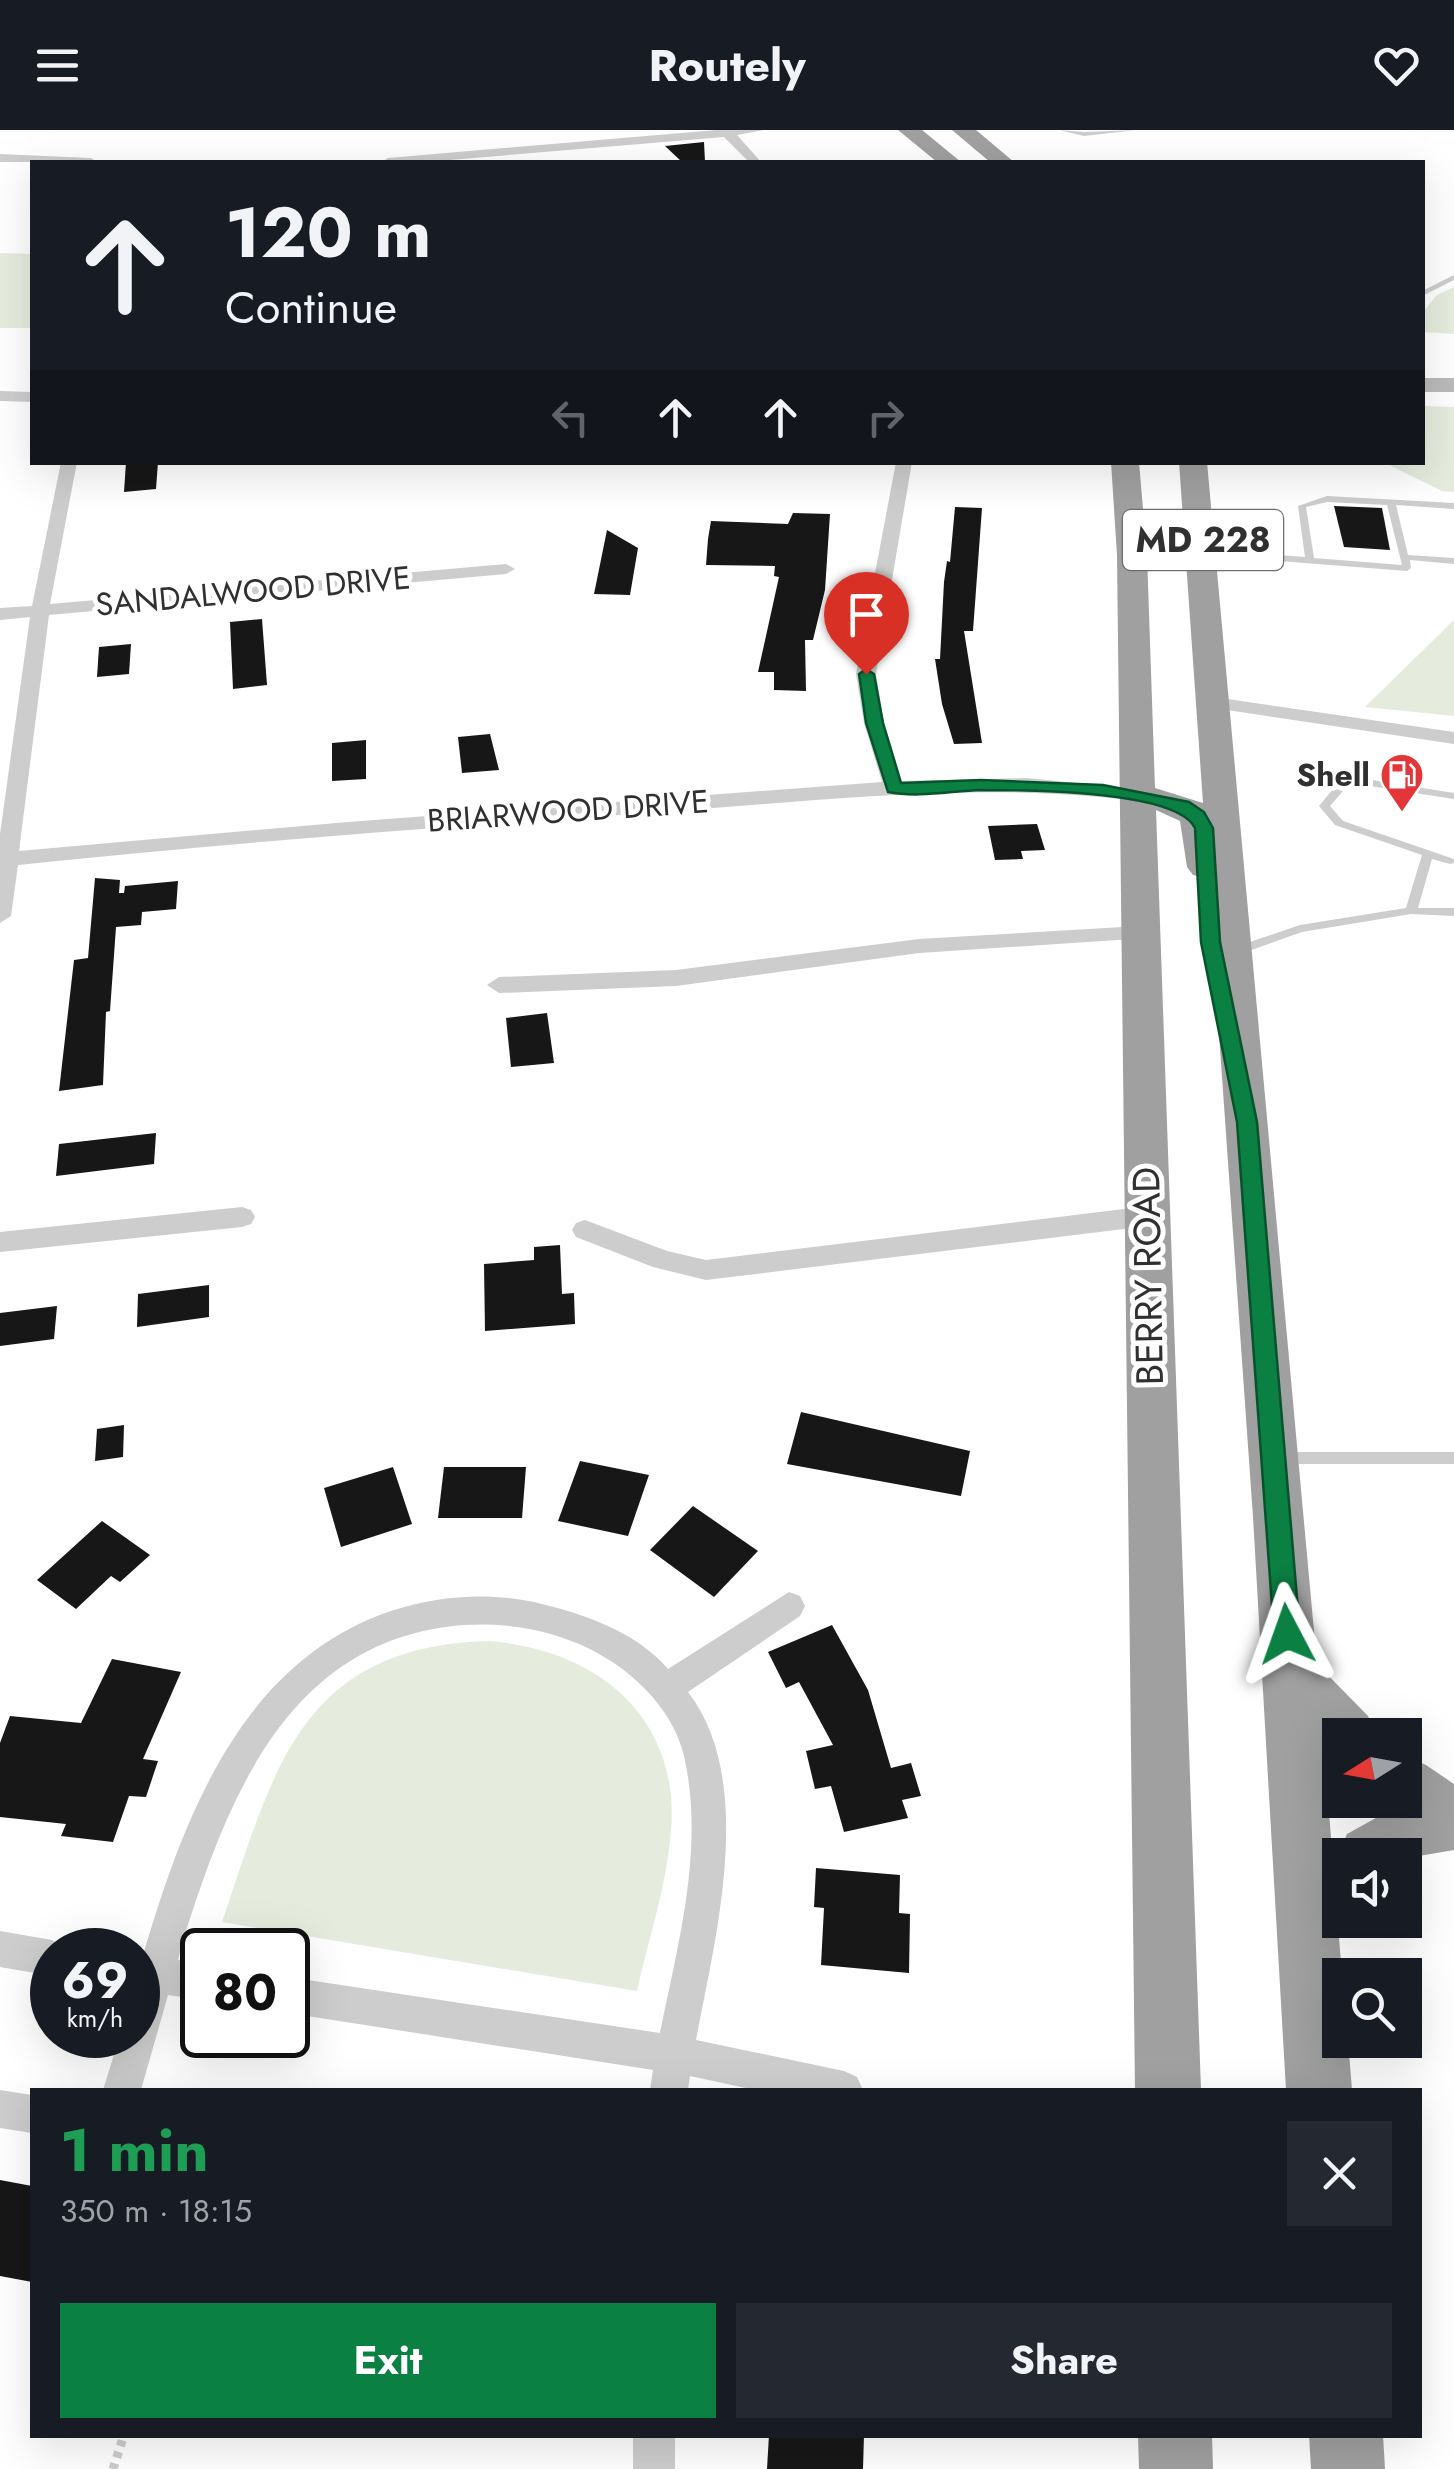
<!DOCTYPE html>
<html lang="en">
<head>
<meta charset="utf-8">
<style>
	:root { --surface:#171b24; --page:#242831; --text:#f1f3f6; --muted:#9ea1a6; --accent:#0b8043 }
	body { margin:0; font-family:Jost,sans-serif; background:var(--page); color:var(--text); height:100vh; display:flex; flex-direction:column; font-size:38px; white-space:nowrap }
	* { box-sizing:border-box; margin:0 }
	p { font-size:32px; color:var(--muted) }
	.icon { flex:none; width:55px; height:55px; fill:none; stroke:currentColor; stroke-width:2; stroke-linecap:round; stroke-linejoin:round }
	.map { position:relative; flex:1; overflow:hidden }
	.panel { position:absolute; left:30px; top:1958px; width:1392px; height:350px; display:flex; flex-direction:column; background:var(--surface); border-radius:0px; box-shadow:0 10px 40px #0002 }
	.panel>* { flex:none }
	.banner { position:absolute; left:30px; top:30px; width:1395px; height:305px; border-radius:0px; box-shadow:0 10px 40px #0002; background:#171b24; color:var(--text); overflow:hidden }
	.needle { width:65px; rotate:259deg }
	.fabs { position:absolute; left:1322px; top:1588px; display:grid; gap:20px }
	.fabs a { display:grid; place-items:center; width:100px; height:100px; border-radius:0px; background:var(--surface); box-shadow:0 10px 40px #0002; font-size:50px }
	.speed { position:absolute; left:30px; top:1798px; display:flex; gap:20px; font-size:50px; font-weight:700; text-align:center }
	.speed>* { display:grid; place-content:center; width:130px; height:130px; border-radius:50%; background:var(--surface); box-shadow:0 10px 40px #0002; line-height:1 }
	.speed small { font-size:25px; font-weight:400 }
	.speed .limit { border:5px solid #111; border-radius:15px; background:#fff; color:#111 }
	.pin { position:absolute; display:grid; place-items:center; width:85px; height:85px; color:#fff; margin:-102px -42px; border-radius:50% 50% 50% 0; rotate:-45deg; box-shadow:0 0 10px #0007 }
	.pin .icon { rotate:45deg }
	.me { position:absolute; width:110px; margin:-55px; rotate:356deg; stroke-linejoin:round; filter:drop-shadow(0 0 8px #0008) }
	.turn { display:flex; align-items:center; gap:35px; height:210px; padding:0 30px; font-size:45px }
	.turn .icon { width:130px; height:130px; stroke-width:2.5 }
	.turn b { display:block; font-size:70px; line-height:85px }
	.lanes { display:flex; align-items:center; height:95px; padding:0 30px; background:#0003; justify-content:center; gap:50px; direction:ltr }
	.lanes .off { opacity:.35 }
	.round { display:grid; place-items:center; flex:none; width:105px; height:105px; border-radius:0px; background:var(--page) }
	.overview { display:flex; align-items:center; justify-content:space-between; height:170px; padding:0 30px }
	h1 { font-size:60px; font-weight:700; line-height:75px; color:#1e9e55 }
	.cta { display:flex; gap:20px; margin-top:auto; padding:20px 30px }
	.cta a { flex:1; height:115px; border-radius:0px; background:var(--accent); color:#fff; font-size:40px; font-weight:700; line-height:115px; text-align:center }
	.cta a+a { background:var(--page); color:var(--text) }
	header { display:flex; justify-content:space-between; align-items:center; height:130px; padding:0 30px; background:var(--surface); font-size:45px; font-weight:700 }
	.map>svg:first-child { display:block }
	.green { fill:#e5ecde }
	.building { fill:#171717 }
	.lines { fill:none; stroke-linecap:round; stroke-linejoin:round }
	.path { stroke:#cdcdcd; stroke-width:9; stroke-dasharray:6 6; stroke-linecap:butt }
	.service { fill:#cdcdcd; fill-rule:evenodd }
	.minor { fill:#cdcdcd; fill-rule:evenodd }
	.secondary { fill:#bababa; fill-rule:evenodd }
	.trunk { fill:#a0a0a0; fill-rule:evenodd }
	.route { fill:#0b8043; stroke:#07532c; stroke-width:2.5 }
	.labels { text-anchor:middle; stroke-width:10; stroke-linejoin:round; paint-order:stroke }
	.far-street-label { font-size:32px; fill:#303030; stroke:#fff }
	.far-poi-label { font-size:32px; font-weight:bold; fill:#303030; stroke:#fff; text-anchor:end }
	.shield { fill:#fff; stroke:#6e6e6e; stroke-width:2.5 }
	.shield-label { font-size:35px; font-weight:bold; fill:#303030 }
	.street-label { font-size:38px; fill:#303030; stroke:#fff }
</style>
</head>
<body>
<header><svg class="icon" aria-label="menu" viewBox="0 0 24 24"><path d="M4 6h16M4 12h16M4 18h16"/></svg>Routely<svg class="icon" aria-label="heart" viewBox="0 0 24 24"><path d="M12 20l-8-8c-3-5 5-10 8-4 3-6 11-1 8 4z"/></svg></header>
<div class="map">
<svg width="1454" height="2339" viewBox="0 0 1454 2339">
	<rect width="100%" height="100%" fill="#fff"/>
	<g class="green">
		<polygon points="0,123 32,124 32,198 0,198"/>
		<polygon points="1454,157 1454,204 1423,202 1423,182 1437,165"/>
		<polygon points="1423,276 1454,277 1454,362 1442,361 1385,333 1422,332"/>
		<polygon points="1454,490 1454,586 1365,577"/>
		<path d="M489 1511C602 1520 685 1592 670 1711 665 1761 648 1811 637 1861L222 1792C274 1640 300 1516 489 1511Z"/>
	</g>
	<g class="building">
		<polygon points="704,12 705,32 682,32 665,16"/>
		<polygon points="126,332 158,332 156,359 124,362"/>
		<polygon points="1334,376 1382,378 1390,420 1344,417"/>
		<polygon points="955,377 982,378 973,501 964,501 982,613 954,614 942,574 935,529 940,529 944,452 947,431 950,432"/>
		<polygon points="793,383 830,384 825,460 813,510 805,510 806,561 774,560 774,542 758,542 779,447 774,446 775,436 706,435 708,409 711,391 788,394"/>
		<polygon points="607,400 638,418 630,465 594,464"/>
		<polygon points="262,489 267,555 233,559 230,492"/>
		<polygon points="131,514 129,544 97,547 99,517"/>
		<polygon points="490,604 499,640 462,643 458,607"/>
		<polygon points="366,610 366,649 332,651 332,613"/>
		<polygon points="1037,694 1045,720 1021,721 1023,729 995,730 988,696"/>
		<polygon points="95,748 120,750 119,763 124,763 125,756 178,751 176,779 142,782 141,795 116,797 110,881 106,882 103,955 59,961 74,830 88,828"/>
		<polygon points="547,883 554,933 511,937 506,888"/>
		<polygon points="156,1003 154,1034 56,1046 59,1014"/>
		<polygon points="560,1115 562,1164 574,1163 575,1194 485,1201 484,1134 534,1130 534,1117"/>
		<polygon points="209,1155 209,1187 137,1197 138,1164"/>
		<polygon points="57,1176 54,1209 0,1216 0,1183"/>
		<polygon points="801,1282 970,1321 961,1366 787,1334"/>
		<polygon points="124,1295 123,1327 95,1331 97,1299"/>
		<polygon points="580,1331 649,1345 628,1406 558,1391"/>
		<polygon points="393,1337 412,1394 341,1417 324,1358"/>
		<polygon points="444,1337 526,1337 522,1388 438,1388"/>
		<polygon points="693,1376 758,1421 714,1467 650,1420"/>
		<polygon points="102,1391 150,1425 120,1452 111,1446 76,1479 37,1450"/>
		<polygon points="832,1495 868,1560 891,1638 911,1633 921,1666 902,1670 908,1688 844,1702 831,1656 815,1659 806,1621 833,1615 799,1552 786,1558 768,1522"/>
		<polygon points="112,1529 181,1542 143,1629 158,1631 146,1667 129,1666 113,1712 61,1706 66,1694 0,1687 0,1613 10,1586 81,1593"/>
		<polygon points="816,1738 900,1745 899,1783 910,1784 909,1843 821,1835 824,1778 814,1777"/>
		<polygon points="0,2050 32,2056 32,2152 0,2146"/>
		<polygon points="769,2305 864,2305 863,2339 767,2339"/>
	</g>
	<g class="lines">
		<polyline class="path" points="113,2339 124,2305"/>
		<g class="service">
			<polygon points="1059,0 1084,2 1137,0 1084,6"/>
			<polygon points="1454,145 1454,150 1422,166 1422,161"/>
			<path d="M1327 366 1454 373V379L1396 375 1408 425 1454 428V434L1410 430 1411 438 1407 441 1279 431 1205 438 1201 435 1205 432 1264 427 1199 410V406L1202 405 1279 425 1305 427 1298 376ZM1327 372 1387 375 1402 435 1314 428 1306 377Z"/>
			<polygon points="1347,646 1454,663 1454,669 1350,653 1330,676 1343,691 1454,729 1454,733 1450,734 1432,729 1418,778 1454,778 1454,786 1411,784 1302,802 1240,824 1232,824 1232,818 1300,795 1406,778 1422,725 1335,695 1319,676 1343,647"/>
			<polygon points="1280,1322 1454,1322 1454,1334 1280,1334 1275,1332 1273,1328 1275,1324"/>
		</g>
		<g class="minor">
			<polygon points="716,0 764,0 737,5 761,32 749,32 724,7 426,32 382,32 388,28"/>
			<polygon points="0,24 91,28 97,32 0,32"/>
			<polygon points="0,261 32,262 32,272 0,271"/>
			<path d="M61 332H77L50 474 506 434 515 439 506 444 49 485 19 721 348 692 882 652 864 593 856 544 896 332H912L876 544 884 593 902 651 1027 648 1136 659 1146 665 1136 671C981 651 830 670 675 681 456 696 236 712 18 735L11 786 0 793V704L30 487 0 490V478L32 476Z"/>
			<polygon points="1214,567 1454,602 1454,614 1207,577 1204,573"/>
			<polygon points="1140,796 1148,798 1151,803 1148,808 919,823 676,856 499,863 487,855 499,847 676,840 919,809"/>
			<polygon points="1148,1076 1157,1079 1161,1086 1157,1093 1148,1096 706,1150 653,1137 576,1107 572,1100 576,1093 585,1090 667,1121 706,1130"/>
			<polygon points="242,1077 251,1080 255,1087 251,1094 242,1097 0,1122 0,1102"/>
			<path d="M789 1462 800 1466 805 1476 800 1486 688 1562C757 1651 715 1809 696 1910L844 1941 857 1947 863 1960H755L690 1946 688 1960H650L653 1940 288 1883V1847L660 1903C678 1813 705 1718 684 1626 672 1575 626 1534 579 1514 538 1496 490 1491 446 1497 283 1519 225 1676 182 1814L178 1830 202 1834V1870L168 1865 141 1960H103L120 1905H138V1824L143 1825C184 1686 242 1531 391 1481 437 1466 486 1462 534 1472 581 1483 636 1501 668 1539Z"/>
			<polygon points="0,1801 52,1810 67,1820 52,1820 52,1846 0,1837"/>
			<polygon points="0,1960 32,1965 32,2003 0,1998"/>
			<rect x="633" y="2305" width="42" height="34"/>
		</g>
		<rect class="secondary" x="1422" y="248" width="32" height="14"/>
		<g class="trunk">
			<polygon points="898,0 922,0 961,32 937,32"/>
			<polygon points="952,0 976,0 1014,32 990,32"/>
			<polygon points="1111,332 1139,332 1147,425 1155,658 1203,673 1179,332 1207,332 1317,1534 1368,1586 1377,1605 1340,1605 1340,1628 1324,1620 1342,1845 1340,1910 1348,1910 1352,1960 1286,1960 1253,1387 1208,748 1193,745 1187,737 1180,691 1156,680 1201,1960 1135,1960 1117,425"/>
			<polygon points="1405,1626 1426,1635 1454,1654 1454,1720 1419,1726 1405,1733 1405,1725 1340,1725 1340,1730 1338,1725 1347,1704 1392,1679 1383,1670 1405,1670"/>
			<polygon points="1138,2305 1212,2305 1213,2339 1139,2339"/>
			<polygon points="1309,2305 1383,2305 1385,2339 1311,2339"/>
		</g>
	</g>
	<path class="route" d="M866 539 874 544 883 593 901 653 981 650 1103 655 1189 672 1204 682 1213 698 1220 812 1257 992 1300 1504 1296 1513 1287 1516 1278 1513 1274 1504 1237 992 1201 812 1195 698C1176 660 1024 660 981 660 951 661 918 668 888 662L866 593 859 544Z"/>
	<defs>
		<symbol id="fuel-pin" viewBox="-11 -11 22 30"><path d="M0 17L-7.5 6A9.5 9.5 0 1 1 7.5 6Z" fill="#e23639" stroke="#fff"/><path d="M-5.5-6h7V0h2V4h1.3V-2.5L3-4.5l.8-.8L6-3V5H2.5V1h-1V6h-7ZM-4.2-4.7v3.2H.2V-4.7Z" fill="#fff"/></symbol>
	</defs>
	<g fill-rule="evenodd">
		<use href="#fuel-pin" x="1377" y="620" width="50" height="68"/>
	</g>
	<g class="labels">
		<g class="far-street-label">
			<text transform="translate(253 461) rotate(-5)" y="11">SANDALWOOD DRIVE</text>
			<text transform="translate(568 681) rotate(-4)" y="11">BRIARWOOD DRIVE</text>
		</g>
		<g class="far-poi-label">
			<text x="1370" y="656">Shell</text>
		</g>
		<rect class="shield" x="1123" y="380" width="160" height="60" rx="8"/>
		<g class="shield-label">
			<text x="1203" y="422">MD 228</text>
		</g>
		<g class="street-label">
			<text transform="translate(1148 1146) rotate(-91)" y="13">BERRY ROAD</text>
		</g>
	</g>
</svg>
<div class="fabs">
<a><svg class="needle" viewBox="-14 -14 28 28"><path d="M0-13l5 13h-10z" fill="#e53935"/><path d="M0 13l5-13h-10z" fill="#9ea1a6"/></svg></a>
<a><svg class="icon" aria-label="sound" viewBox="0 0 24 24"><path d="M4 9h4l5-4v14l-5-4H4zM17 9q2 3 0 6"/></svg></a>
<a><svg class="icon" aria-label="search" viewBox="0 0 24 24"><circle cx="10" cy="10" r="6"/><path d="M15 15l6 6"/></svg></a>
</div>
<div class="speed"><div>69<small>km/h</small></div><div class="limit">80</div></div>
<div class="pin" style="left:866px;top:544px;background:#d93025"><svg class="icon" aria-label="arrive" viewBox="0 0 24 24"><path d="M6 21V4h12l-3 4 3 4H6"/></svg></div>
<svg class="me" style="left:1287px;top:1504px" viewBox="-20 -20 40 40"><path d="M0-17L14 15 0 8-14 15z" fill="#0b8043" stroke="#fff" stroke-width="4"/></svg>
<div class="banner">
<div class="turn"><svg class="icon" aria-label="ahead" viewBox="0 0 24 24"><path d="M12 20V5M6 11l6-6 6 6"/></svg><div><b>120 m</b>Continue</div></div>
<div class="lanes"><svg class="icon off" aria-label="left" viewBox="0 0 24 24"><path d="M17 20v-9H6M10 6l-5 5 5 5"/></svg><svg class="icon" aria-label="ahead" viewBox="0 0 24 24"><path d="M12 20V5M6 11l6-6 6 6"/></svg><svg class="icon" aria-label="ahead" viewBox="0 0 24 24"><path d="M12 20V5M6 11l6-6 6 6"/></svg><svg class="icon off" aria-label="right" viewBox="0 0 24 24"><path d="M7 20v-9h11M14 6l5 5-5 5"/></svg></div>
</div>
<section class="panel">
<div class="overview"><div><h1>1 min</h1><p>350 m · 18:15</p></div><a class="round"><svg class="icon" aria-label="close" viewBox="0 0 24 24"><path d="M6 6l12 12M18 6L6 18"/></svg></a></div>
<div class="cta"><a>Exit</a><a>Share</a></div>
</section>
</div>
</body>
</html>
